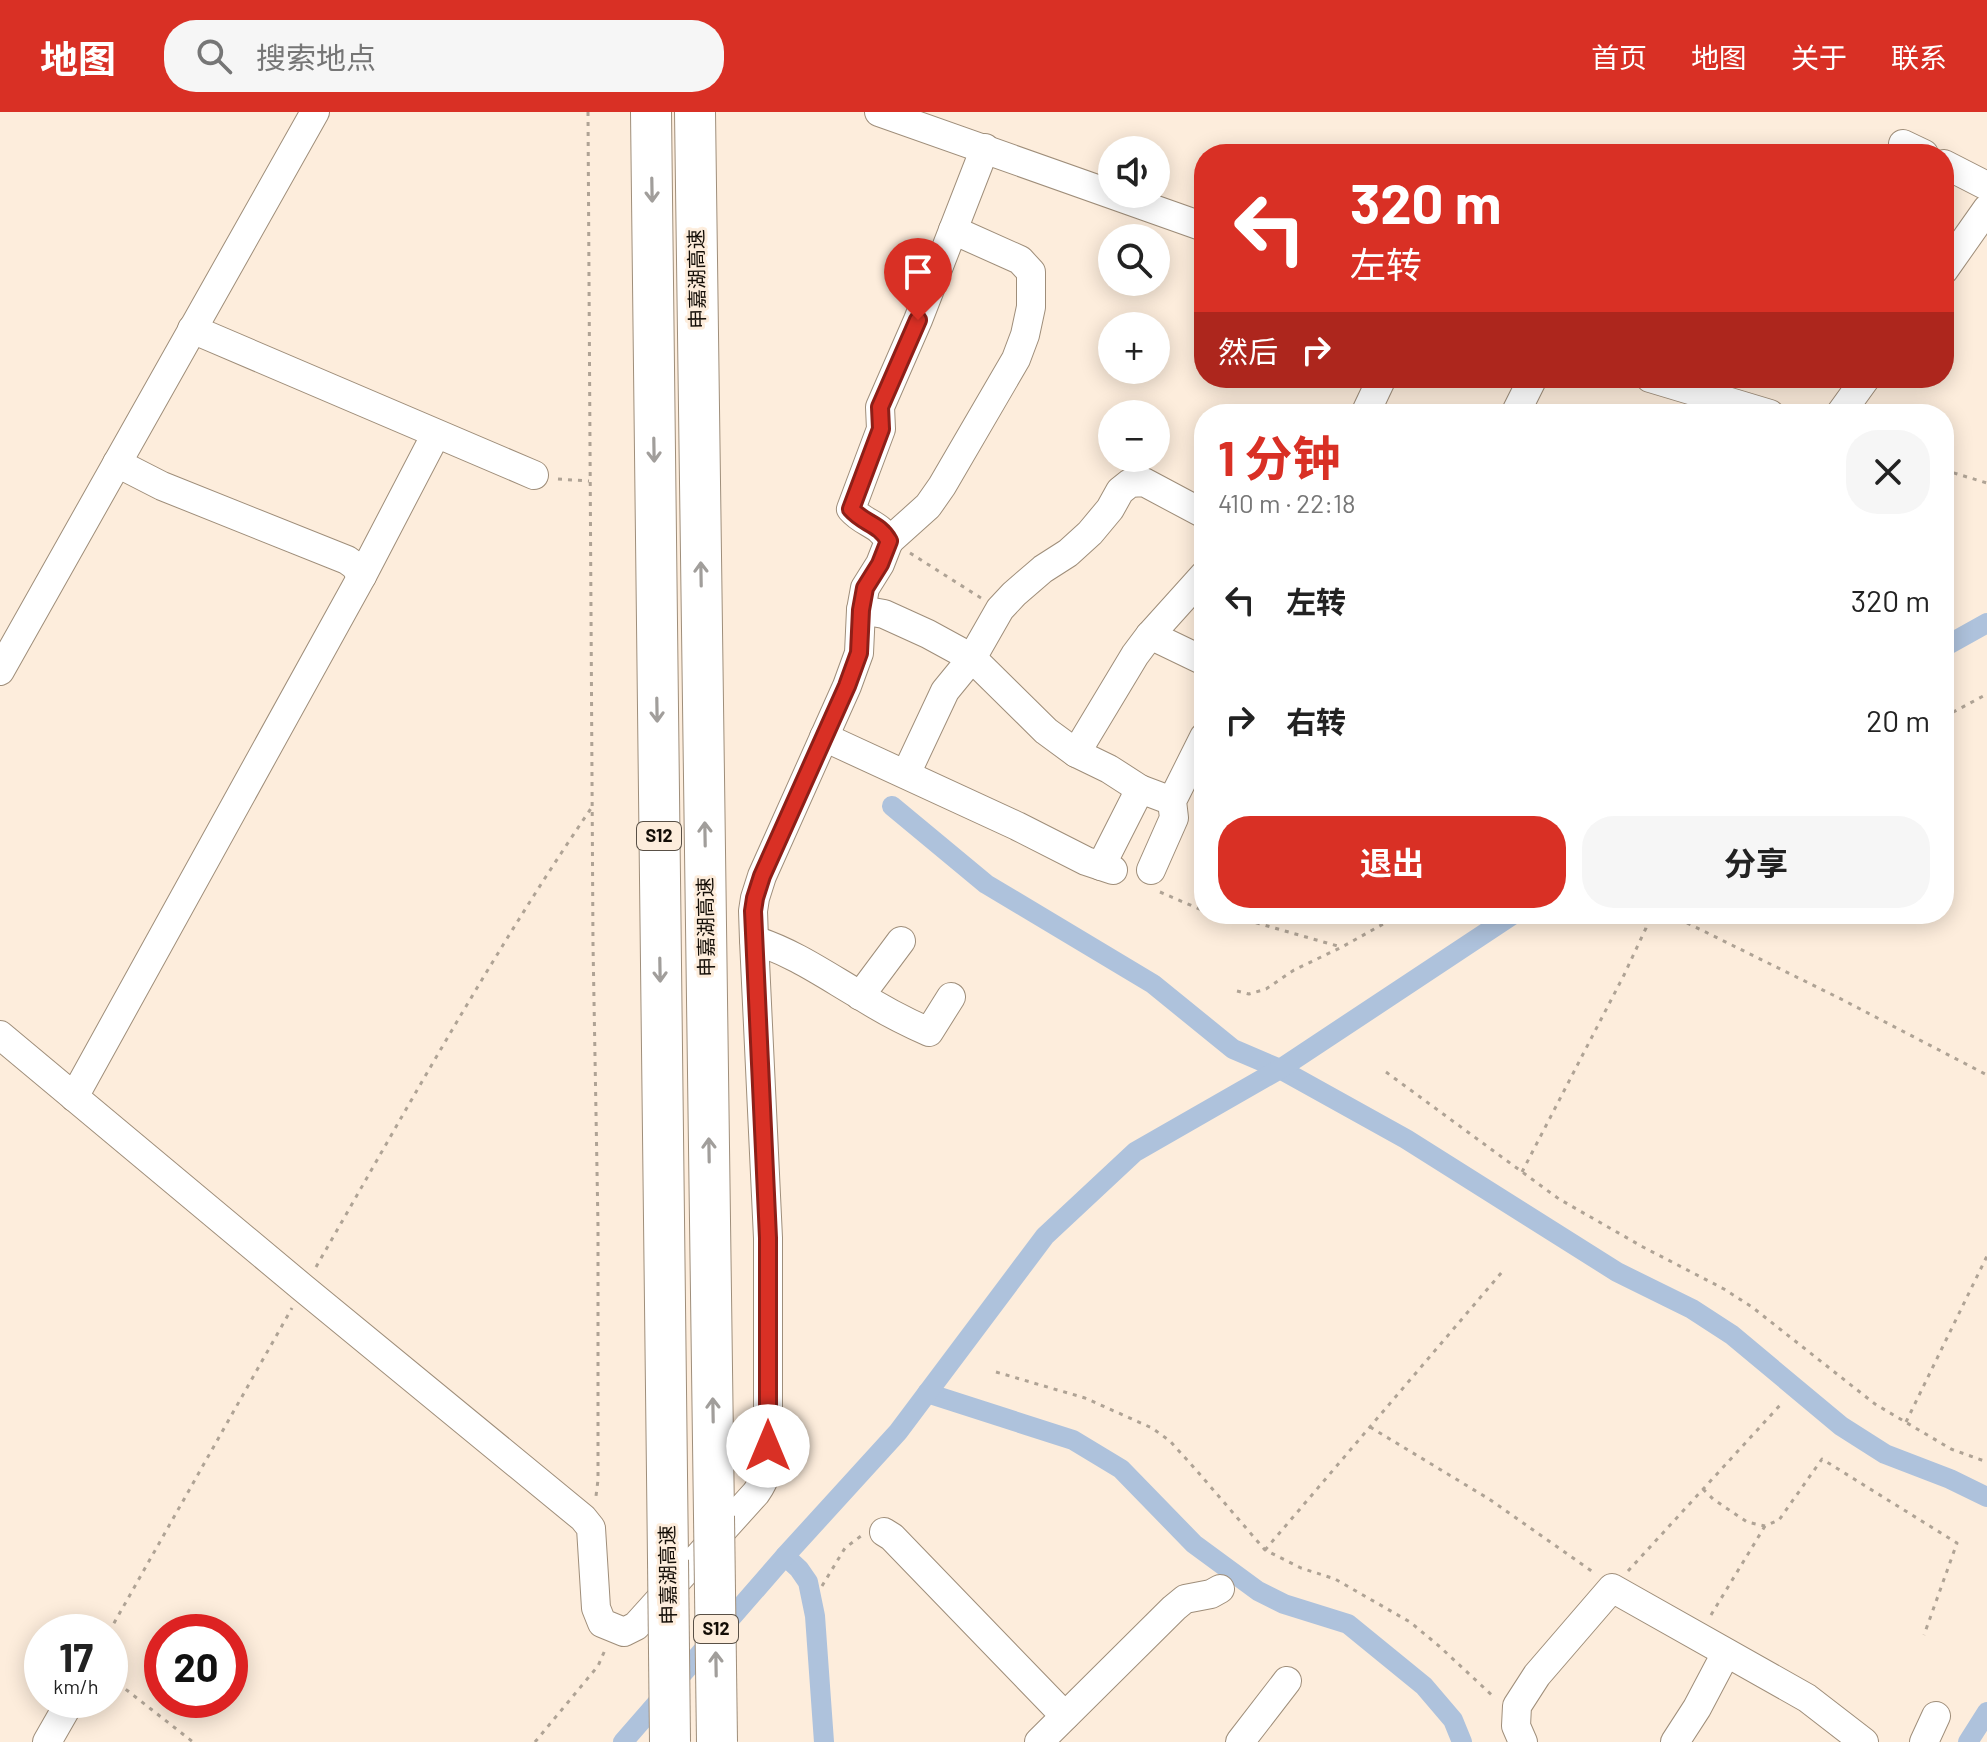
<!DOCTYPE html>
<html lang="zh">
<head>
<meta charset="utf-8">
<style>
	:root { --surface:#fff; --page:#f6f6f6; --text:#222; --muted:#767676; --accent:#d93025 }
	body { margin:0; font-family:Barlow,"Noto Sans SC",sans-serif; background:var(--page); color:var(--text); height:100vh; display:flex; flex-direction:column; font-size:30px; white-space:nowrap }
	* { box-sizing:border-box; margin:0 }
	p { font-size:26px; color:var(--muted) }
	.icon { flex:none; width:44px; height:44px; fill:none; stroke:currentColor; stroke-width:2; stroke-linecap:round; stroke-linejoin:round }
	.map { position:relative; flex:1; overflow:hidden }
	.panel { position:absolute; left:1194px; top:292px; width:760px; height:520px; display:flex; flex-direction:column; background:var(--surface); border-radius:32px; box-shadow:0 4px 20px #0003 }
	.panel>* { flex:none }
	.guide { position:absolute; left:1194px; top:32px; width:760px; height:244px; border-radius:32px; box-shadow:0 4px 20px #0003; background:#d93025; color:#fff; overflow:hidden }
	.tools { position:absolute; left:1098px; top:24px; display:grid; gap:16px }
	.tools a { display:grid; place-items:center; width:72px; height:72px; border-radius:50%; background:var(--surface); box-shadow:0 4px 20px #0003; font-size:40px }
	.speed { position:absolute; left:24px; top:1502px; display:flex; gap:16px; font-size:40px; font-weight:700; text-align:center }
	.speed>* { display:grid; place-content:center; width:104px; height:104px; border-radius:50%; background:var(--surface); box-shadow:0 4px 20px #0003; line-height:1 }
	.speed small { font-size:20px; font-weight:400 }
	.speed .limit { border:12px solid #d22; background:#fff; color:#111 }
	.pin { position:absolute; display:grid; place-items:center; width:68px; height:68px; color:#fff; margin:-82px -34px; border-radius:50% 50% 50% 0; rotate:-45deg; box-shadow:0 0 8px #0007 }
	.pin .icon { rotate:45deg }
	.me { position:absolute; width:88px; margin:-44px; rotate:0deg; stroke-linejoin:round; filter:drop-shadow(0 0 6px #0008) }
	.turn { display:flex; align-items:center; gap:28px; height:168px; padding:0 24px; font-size:36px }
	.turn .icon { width:104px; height:104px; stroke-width:2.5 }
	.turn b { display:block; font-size:56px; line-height:68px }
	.then { display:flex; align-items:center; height:76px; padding:0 24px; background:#0003; gap:16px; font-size:30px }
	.round { display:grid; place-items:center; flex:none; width:84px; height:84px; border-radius:32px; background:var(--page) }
	.headline { display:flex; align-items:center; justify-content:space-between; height:136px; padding:0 24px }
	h1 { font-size:48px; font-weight:700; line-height:60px; color:var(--accent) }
	.action { display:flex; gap:16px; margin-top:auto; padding:16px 24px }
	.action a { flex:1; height:92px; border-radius:32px; background:var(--accent); color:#fff; font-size:32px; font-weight:700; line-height:92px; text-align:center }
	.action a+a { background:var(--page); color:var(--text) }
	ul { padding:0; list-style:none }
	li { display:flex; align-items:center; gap:24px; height:120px; padding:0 24px }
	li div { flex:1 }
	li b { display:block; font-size:30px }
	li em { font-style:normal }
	header { display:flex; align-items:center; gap:48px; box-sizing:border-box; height:112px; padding:0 40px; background:var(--accent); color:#fff }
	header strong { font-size:38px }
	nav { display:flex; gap:44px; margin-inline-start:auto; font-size:28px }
	.search { width:560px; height:72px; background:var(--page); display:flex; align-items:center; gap:20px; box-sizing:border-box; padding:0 28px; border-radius:32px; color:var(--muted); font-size:30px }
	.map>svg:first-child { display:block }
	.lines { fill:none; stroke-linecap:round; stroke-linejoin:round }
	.canal { stroke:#aec2dc; stroke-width:20 }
	.minor-casing { stroke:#9f8e7a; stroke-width:30 }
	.highway-casing { stroke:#9f8e7a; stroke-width:42 }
	.path { stroke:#afa395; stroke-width:3; stroke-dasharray:4 6; stroke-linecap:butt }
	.minor { stroke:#fff; stroke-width:28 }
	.highway { stroke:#fff; stroke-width:40 }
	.highway-bridge-casing { stroke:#9f8e7a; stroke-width:42; stroke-linecap:butt }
	.highway-bridge { stroke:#fff; stroke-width:40 }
	.oneway { stroke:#a19e9b }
	.route-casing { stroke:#8d1f18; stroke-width:20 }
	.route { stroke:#d93025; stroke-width:14 }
	.labels { text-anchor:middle; stroke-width:6; stroke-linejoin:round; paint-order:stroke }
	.shield { fill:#fdeddc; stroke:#595046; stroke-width:2 }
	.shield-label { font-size:18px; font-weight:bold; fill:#130d06 }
	.street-label { font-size:20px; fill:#130d06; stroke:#fdeddc }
</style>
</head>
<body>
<header>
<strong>地图</strong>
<div class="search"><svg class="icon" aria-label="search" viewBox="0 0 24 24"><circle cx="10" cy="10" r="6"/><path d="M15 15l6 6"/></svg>搜索地点</div>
<nav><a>首页</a><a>地图</a><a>关于</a><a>联系</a></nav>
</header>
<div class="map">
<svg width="1987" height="1630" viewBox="0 0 1987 1630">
	<rect width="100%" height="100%" fill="#fdeddc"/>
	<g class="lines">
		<g class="canal">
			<polyline points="1944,535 1987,511"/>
			<polyline points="892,694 986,772 1153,872 1233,937 1280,957 1406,1027 1617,1160 1692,1197 1732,1223 1841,1314 1885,1342 1950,1367 1987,1385"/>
			<polyline points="927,1281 1073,1328 1121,1357 1194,1432 1258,1479 1284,1492 1348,1512 1424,1574 1453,1608 1462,1630"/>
			<polyline points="785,1444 799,1457 808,1470 815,1504 824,1630"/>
			<polyline points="623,1630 785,1444 898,1320 1045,1124 1135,1040 1280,957 1514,802"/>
			<polyline points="1968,1630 1987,1600"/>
		</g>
		<defs>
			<g id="minor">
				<polyline points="879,0 1204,115"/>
				<polyline points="1903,32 1924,42"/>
				<polyline points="1944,52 1987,74"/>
				<polyline points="1944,158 1987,97"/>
				<polyline points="192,217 534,363"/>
				<polyline points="1650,266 1770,302"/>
				<polyline points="1365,302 1382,266"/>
				<polyline points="1515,302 1533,266"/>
				<polyline points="1840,302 1866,266"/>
				<polyline points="117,351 162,374 347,448 354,453 362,464"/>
				<polyline points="889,429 928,394 942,374 1016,247 1025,223 1031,195 1031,160 1020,148 953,118"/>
				<polyline points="861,498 884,502 928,522 972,546 1046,619 1076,641 1109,657 1140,677 1172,689"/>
				<polyline points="1150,523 1204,549"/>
				<polyline points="0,559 315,0"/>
				<polyline points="824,625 1017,714 1086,749 1113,758"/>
				<polyline points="1076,641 1135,543 1150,523 1204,463"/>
				<polyline points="906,662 945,579 972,546 1000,497 1014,482 1043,457 1068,441 1090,421 1110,397 1120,379 1130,371 1144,370 1204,402"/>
				<polyline points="1101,754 1140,677"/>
				<polyline points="1151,758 1174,706 1172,689 1204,625"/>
				<path d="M754 828C792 840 824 862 858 882 881 897 904 909 929 920L951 885"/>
				<polyline points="860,884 901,829"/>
				<path d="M0 923 303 1176 583 1406 591 1416 596 1496 602 1511 624 1520 636 1514 756 1381C768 1364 768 1354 768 1334V1126L754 828 753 799 755 786 762 764 847 574 859 541 861 498 865 476 880 452 889 429C879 411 864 412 851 397L881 317 880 295 918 208 985 36"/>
				<polyline points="74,985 362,464 436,322"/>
				<polyline points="884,1420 892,1425 1065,1604"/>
				<polyline points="47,1630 71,1588"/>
				<polyline points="1039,1630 1174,1496 1185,1487 1211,1482 1220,1477"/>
				<polyline points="1240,1630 1287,1569"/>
				<polyline points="1523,1630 1516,1614 1517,1594 1537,1563 1612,1476 1807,1586 1864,1630"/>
				<polyline points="1675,1630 1697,1596 1726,1541"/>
				<polyline points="1924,1630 1936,1604"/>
			</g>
			<g id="highway">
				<polyline points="651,0 668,1448"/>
				<polyline points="695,0 714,1404"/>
			</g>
		</defs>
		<use href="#minor" class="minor-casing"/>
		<use href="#highway" class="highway-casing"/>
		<g class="path">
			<polyline points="588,0 593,832 598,1114 598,1368 596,1384"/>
			<polyline points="1944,358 1987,371"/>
			<polyline points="558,367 589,369"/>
			<polyline points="910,441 981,486"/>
			<polyline points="1944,605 1987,582"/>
			<polyline points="1160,780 1204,799"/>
			<polyline points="1217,802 1236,805 1341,835"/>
			<polyline points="1669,802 1839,886 1987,963"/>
			<polyline points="1237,879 1249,882 1266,877 1294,858 1342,835 1401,802"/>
			<polyline points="1386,960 1559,1087 1643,1135 1724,1177 1752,1195 1875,1292 1951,1337 1987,1350"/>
			<polyline points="1522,1060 1624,863 1646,816 1648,802"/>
			<path d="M316 1155C405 1000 491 843 592 695"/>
			<polyline points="996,1260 1085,1286 1152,1316 1170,1329 1197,1359 1265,1438 1301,1456 1335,1467 1410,1510 1439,1534 1495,1586"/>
			<polyline points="1906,1310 1987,1144"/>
			<polyline points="1370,1315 1489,1387 1593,1460"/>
			<polyline points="1703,1377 1713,1387 1747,1410 1765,1414 1779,1408 1822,1347 1957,1431 1924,1523"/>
			<polyline points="1265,1438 1502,1160"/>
			<polyline points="1628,1459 1782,1291"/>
			<polyline points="822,1474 845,1436 861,1424"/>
			<polyline points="1711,1503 1765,1414"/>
			<polyline points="109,1520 292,1196"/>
			<polyline points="110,1565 193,1630"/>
			<polyline points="535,1630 598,1554 605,1538"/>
		</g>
		<use href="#minor" class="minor"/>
		<use href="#highway" class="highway"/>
		<defs>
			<g id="highway-bridge">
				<polyline points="714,1404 717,1630"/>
				<polyline points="668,1448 670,1630"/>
			</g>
		</defs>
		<use href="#highway-bridge" class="highway-bridge-casing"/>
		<use href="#highway-bridge" class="highway-bridge"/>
	</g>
	<defs><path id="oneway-shaft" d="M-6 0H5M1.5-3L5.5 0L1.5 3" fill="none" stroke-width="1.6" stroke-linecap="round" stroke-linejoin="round" transform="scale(2)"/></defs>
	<g class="oneway">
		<use href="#oneway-shaft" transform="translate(652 78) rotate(89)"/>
		<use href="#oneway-shaft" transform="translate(654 338) rotate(89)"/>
		<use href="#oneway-shaft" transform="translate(701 462) rotate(-91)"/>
		<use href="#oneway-shaft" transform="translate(657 598) rotate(89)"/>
		<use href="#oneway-shaft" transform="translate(705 722) rotate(-91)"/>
		<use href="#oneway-shaft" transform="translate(660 858) rotate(89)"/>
		<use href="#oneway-shaft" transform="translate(709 1038) rotate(-91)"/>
		<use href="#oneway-shaft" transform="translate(713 1298) rotate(-91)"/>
		<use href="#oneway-shaft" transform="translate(716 1552) rotate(-91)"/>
	</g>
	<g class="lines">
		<defs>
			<path id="route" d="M768 1334V1126L753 799 755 786 762 764 847 574 859 541 861 498 865 476 880 452 889 429C879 411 864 412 851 397L881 317 880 295 918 208"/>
		</defs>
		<use href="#route" class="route-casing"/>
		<use href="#route" class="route"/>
	</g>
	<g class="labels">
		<g class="shield">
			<rect x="637" y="710" width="44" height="28" rx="6"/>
			<rect x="694" y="1503" width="44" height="28" rx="6"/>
		</g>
		<g class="shield-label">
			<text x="659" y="730">S12</text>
			<text x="716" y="1523">S12</text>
		</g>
		<g class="street-label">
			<text transform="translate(697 167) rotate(-91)" y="7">申嘉湖高速</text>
			<text transform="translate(706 815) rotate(-91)" y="7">申嘉湖高速</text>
			<text transform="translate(668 1463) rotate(-91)" y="7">申嘉湖高速</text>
		</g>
	</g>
</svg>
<div class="tools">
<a><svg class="icon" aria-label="sound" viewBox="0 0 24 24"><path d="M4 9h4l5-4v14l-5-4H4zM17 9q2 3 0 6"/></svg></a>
<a><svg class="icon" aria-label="search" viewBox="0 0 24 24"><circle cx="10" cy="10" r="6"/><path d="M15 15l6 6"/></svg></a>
<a>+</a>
<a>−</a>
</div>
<div class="speed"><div>17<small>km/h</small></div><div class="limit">20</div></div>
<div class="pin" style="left:918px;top:208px;background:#d93025"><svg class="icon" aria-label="arrive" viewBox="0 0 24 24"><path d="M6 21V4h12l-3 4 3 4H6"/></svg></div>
<svg class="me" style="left:768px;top:1334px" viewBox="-20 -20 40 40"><circle r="19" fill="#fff"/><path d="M0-13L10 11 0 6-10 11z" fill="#d93025"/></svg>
<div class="guide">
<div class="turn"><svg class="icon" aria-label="left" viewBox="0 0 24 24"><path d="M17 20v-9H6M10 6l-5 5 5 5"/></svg><div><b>320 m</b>左转</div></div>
<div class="then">然后<svg class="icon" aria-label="right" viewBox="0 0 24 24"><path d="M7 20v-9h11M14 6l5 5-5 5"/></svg></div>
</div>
<section class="panel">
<div class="headline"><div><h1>1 分钟</h1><p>410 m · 22:18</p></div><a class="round"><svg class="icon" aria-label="close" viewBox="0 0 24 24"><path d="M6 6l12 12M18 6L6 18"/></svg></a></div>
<ul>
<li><svg class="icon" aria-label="left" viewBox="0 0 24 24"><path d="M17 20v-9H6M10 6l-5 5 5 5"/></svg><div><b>左转</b></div><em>320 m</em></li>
<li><svg class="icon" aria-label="right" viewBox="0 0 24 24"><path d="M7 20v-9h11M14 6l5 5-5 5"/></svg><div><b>右转</b></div><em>20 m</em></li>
</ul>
<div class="action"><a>退出</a><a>分享</a></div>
</section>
</div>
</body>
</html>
